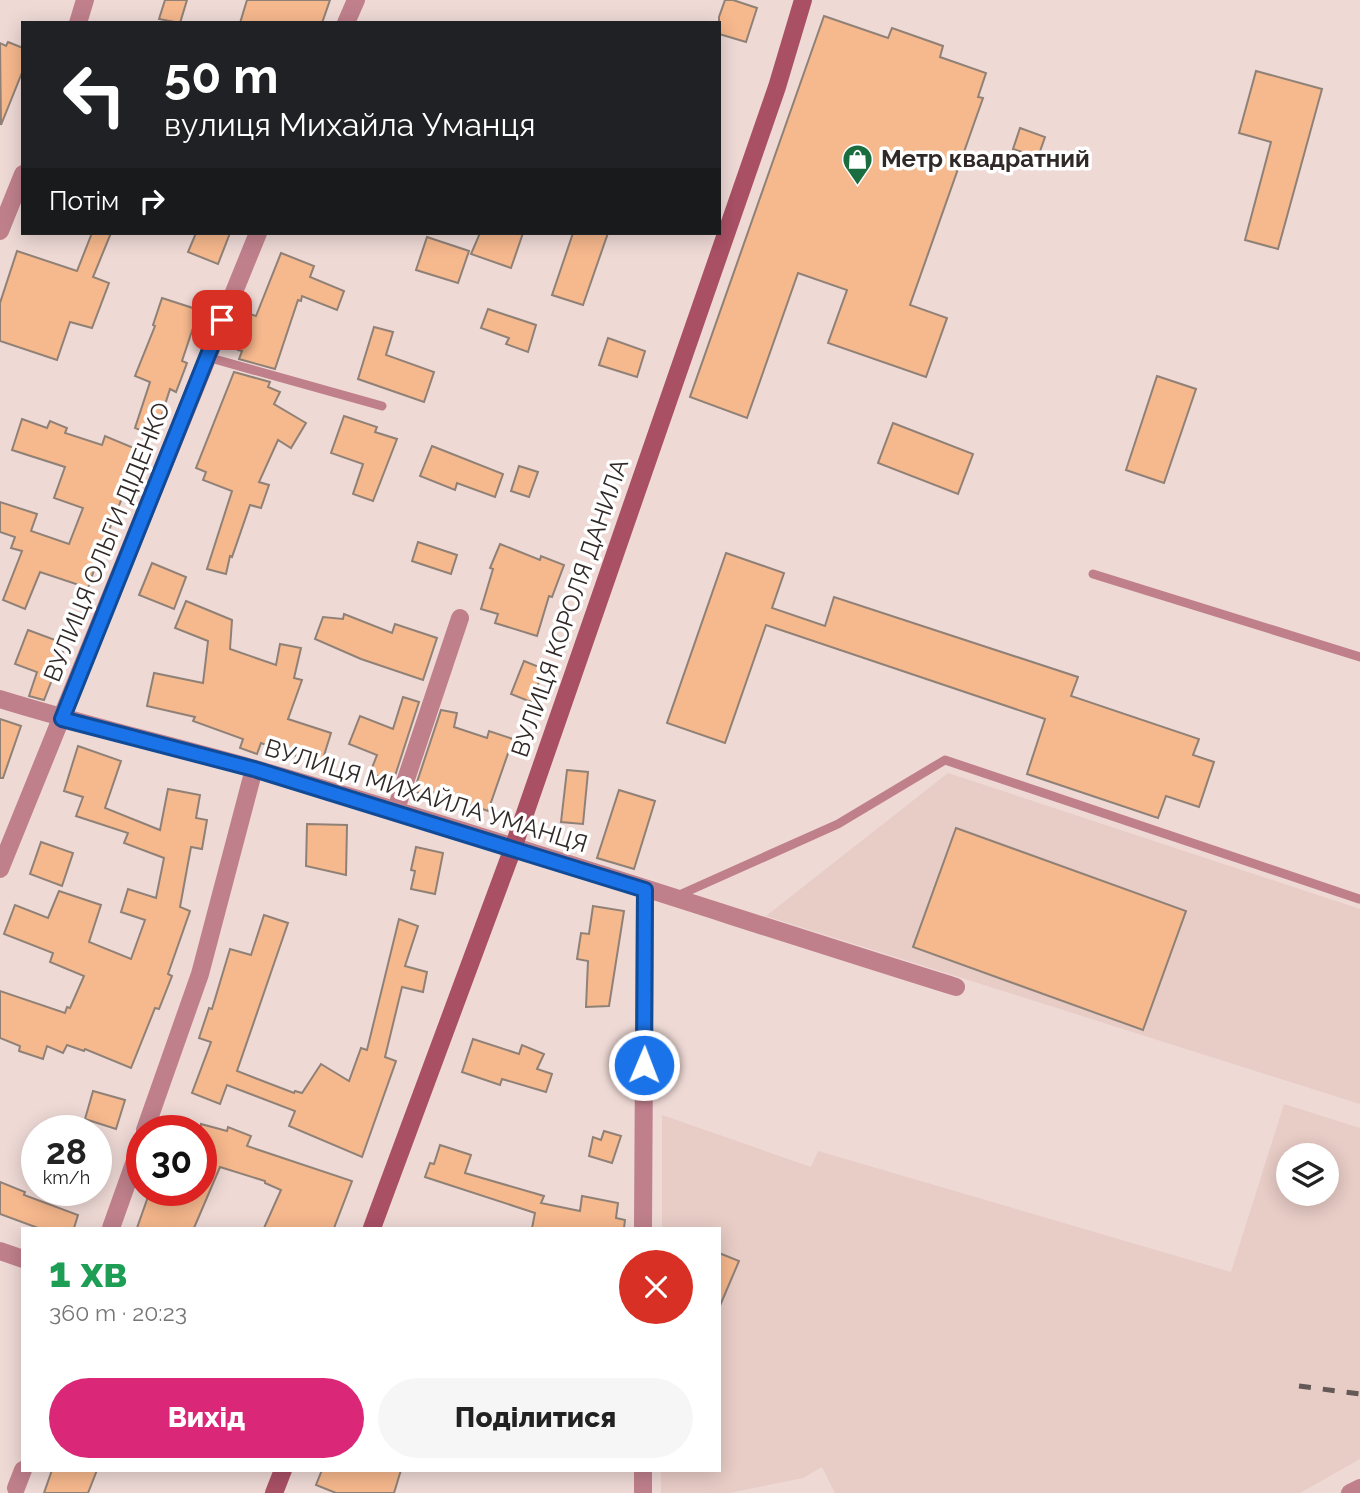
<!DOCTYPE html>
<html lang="uk">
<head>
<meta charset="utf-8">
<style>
	:root { --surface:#fff; --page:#f6f6f6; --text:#222; --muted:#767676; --accent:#db2777 }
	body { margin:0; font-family:Raleway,sans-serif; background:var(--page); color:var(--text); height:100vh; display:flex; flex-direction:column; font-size:26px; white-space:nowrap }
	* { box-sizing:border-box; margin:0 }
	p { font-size:23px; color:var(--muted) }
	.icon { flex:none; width:38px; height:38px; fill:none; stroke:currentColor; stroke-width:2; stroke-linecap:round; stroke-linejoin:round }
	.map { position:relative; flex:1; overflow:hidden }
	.side { position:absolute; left:21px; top:1227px; width:700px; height:245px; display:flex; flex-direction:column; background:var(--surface); border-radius:0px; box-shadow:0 4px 18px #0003 }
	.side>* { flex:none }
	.hud { position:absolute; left:21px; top:21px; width:700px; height:214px; border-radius:0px; box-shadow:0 4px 18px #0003; background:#202124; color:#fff; overflow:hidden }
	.buttons { position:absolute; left:1276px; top:1143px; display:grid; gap:14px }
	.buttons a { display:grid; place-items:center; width:63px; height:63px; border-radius:50%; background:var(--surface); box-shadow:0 4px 18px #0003; font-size:35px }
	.speed { position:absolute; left:21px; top:1115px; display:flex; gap:14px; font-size:35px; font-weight:700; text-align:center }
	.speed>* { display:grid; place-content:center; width:91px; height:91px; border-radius:50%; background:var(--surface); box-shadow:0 4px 18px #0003; line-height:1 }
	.speed small { font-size:18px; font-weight:400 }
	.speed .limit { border:10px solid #d22; background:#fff; color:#111 }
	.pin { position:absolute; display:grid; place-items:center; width:60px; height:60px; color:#fff; margin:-30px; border-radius:14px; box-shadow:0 4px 10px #0006 }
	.me { position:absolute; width:77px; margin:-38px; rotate:1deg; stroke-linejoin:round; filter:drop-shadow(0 0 5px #0008) }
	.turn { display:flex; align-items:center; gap:24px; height:147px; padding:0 28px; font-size:32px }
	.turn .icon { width:91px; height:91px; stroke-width:2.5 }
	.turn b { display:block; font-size:49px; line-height:60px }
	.then { display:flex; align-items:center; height:66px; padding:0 28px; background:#0003; gap:14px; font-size:26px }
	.round { display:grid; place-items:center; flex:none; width:74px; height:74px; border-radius:37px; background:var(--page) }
	.summary { display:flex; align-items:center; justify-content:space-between; height:119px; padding:0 28px }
	h1 { font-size:42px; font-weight:800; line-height:52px; color:#1e9e55 }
	.cta { display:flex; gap:14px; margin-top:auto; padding:14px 28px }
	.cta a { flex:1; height:80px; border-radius:42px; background:var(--accent); color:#fff; font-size:28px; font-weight:800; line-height:80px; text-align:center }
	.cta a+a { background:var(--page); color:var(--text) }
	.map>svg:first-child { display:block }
	.built { fill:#e8ccc6; fill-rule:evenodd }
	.building { fill:#f6b88d; stroke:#908177; stroke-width:2 }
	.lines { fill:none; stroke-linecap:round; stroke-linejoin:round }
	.lane { stroke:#bf808c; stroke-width:9 }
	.street { stroke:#bf808c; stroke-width:18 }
	.secondary { stroke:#a95065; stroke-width:18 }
	.rail { stroke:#645956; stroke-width:5; stroke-dasharray:12 12; stroke-linecap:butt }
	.route-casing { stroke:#114b97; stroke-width:18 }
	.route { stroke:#1a73e8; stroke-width:12 }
	.labels { text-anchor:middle; stroke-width:7; stroke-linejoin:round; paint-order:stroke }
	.poi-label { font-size:24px; font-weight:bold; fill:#312927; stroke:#fff; text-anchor:start }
	.street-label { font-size:24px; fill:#312927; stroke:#fff }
</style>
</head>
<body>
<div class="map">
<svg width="1360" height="1493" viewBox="0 0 1360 1493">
	<rect width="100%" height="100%" fill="#eed9d5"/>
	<g class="built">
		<polygon points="948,773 1360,909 1360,1104 766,916"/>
		<path d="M1284 1104 1360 1128V1459L1300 1493H835L822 1467 803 1478 729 1493H661V1470H719V1228H662V1115L811 1167 818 1151 1231 1272ZM1288 1155H1326V1194H1288Z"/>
	</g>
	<g class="building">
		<polygon points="165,0 187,0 180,23 159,19"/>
		<polygon points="247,0 330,0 322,23 240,23"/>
		<polygon points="725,0 733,0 757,8 746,42 719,34 719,17"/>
		<polygon points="824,16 888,38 892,28 943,46 940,57 986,73 978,97 983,98 910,305 947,318 926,377 828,343 847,290 798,273 747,418 690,397"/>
		<polygon points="8,42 23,48 23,70 1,125 0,43 6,46"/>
		<polygon points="1256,71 1322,89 1278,249 1245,240 1271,142 1239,133"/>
		<polygon points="1020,128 1045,137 1038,157 1013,149"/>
		<polygon points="92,233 111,233 93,277 109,283 92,328 70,322 57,360 0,341 0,303 17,251 77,271"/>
		<polygon points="196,233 230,233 218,264 188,252"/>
		<polygon points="480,233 523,233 511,268 471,254"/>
		<polygon points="573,233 608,233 583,305 552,295"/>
		<polygon points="427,237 469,251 458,283 416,270"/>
		<polygon points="281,253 314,266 310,277 344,291 337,310 302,296 301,301 298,300 275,369 239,359 242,351 238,350 250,314 256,316"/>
		<polygon points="162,298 199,310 182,361 187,363 176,392 170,389 155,436 135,428 150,382 135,376 155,326 153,325"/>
		<polygon points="488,309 536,325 528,352 506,344 509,338 481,328"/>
		<polygon points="374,327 393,332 386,355 434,372 424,402 358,379"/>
		<polygon points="608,338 645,351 637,377 599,365"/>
		<polygon points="234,372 270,382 268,387 280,392 274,404 306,423 291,448 278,440 259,482 269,485 261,508 250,505 232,557 230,556 226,574 207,569 232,491 203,480 206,472 196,468"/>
		<polygon points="1157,376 1196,389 1164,483 1126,470"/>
		<polygon points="344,416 377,427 375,432 397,439 373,501 353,494 363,464 331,453"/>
		<polygon points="22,419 47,428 50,421 67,428 65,433 102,445 105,436 141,451 99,555 88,588 40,572 25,609 3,600 22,551 11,548 15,537 0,532 0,502 37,514 31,531 69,544 83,508 54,498 65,467 12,450"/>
		<polygon points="893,423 973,454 958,494 878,463"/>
		<polygon points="432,446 503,474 495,497 457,483 455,490 420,476"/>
		<polygon points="519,466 538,472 529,497 511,491"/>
		<polygon points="418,542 457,555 451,574 412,561"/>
		<polygon points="500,544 540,560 541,556 564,565 552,597 549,596 537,636 495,623 498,614 481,609 493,569 490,568"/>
		<polygon points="726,553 784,573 772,608 825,626 834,597 1078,677 1071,696 1199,739 1193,755 1214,762 1199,807 1166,796 1158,818 1027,774 1045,719 766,625 725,743 667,723"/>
		<polygon points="152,563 186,577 174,609 139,595"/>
		<polygon points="186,601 232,620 230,649 276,665 280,644 301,648 294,678 302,680 288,719 331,733 321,765 261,743 257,754 240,748 243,739 193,721 195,717 147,706 154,673 203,683 208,641 175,628"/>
		<polygon points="344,614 392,633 395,624 437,638 423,680 361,659 315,639 323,617 343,619"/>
		<polygon points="28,630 66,644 44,700 29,696 37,672 15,664"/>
		<polygon points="524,661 544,669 531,702 511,694"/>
		<polygon points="403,697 419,702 393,782 370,773 377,755 349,744 360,716 393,729"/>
		<polygon points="441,710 457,713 454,727 487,738 489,731 513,739 488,811 433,792 431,798 414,791"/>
		<polygon points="0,719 21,726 3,778 0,778"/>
		<polygon points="78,746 121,761 105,808 160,830 168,789 200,795 196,818 207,820 202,849 191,847 180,907 190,911 168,974 172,976 159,1009 155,1008 131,1068 85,1049 84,1051 67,1045 63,1053 47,1046 43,1059 19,1051 20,1046 0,1038 0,991 65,1013 67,1007 70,1008 84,976 50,962 53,953 4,934 15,905 48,918 59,891 101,905 89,942 131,959 145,920 121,912 128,889 156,898 164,858 124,843 128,833 76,816 83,797 64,791"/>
		<polygon points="567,770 588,772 583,824 561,822"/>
		<polygon points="619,790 655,801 634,869 597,858"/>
		<polygon points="307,824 347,825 346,875 306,866"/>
		<polygon points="956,828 1186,911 1143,1030 913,947"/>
		<polygon points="41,842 73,853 62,886 30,874"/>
		<polygon points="416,847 443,853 435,894 411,889 415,871 411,870"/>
		<polygon points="593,906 624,911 609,1006 586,1007 588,961 577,959 581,933 589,934"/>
		<polygon points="264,915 288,923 237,1071 294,1093 295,1091 302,1093 321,1064 349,1081 361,1048 367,1050 399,919 418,926 405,966 427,972 423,992 402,987 385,1057 396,1061 362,1157 289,1126 295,1111 227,1085 220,1104 192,1093 211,1042 199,1038 209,1008 212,1009 230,949 251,955"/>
		<polygon points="473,1039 519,1054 522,1045 544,1054 537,1069 552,1074 546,1092 502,1079 500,1085 462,1072"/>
		<polygon points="93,1091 125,1100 116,1129 85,1119"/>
		<polygon points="201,1124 227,1131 228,1127 251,1136 247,1146 352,1181 334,1228 264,1228 281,1190 265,1183 265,1181 220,1167 194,1228 137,1228 150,1191 179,1203 185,1190 201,1190"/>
		<polygon points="604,1131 621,1136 612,1163 589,1156 593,1137 601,1140"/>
		<polygon points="440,1145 471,1155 465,1173 544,1196 541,1203 580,1211 582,1196 618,1203 616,1218 625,1220 624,1228 532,1228 535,1213 425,1177 430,1163 434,1164"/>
		<polygon points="0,1182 25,1192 24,1195 78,1215 74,1228 38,1228 0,1214"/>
		<polygon points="719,1253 739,1261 719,1308"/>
		<polygon points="52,1470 97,1470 88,1493 44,1493"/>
		<polygon points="322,1470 401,1470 394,1493 336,1493 316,1485"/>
	</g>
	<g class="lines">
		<g class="lane">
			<polyline points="207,357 382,406"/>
			<polyline points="1093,574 1360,657"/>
			<polyline points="677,896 838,824 945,760 1359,899"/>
		</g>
		<g class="street">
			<polyline points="78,23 85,0"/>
			<polyline points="346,23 356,0"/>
			<polyline points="0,231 23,174"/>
			<path d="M0 699C84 725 170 745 255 769 490 836 722 914 956 987"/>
			<polyline points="395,812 460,618"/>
			<polyline points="0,869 258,233"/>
			<polyline points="145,1130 200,974 254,769"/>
			<polyline points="111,1228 142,1141"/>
			<polyline points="643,1228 645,890"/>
			<polyline points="0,1251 23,1259"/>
			<polyline points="643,1470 643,1493"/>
			<polyline points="16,1488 23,1470"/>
			<polyline points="1350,1493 1360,1488"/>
		</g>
		<g class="secondary">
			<polyline points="372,1228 513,848 777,87 803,0"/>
			<polyline points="274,1493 283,1470"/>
		</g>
		<polyline class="rail" points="1299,1386 1360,1394"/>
	</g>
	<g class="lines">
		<defs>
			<polyline id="route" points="222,320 62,719 254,769 645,890 644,1065"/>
		</defs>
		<use href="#route" class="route-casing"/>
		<use href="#route" class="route"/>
	</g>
	<defs>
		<symbol id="shop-pin" viewBox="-11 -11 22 30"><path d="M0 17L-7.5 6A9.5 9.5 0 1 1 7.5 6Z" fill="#1a6d3e" stroke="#fff"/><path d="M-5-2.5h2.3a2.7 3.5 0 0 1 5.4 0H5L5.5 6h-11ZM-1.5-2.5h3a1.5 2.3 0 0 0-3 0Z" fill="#fff"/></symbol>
	</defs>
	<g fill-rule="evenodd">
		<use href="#shop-pin" x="840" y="142" width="35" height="47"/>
	</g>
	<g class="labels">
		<g class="poi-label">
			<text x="881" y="167">Метр квадратний</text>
		</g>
		<g class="street-label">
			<text transform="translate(107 542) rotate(-68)" y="8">ВУЛИЦЯ ОЛЬГИ ДІДЕНКО</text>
			<text transform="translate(570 608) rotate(-71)" y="8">ВУЛИЦЯ КОРОЛЯ ДАНИЛА</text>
			<text transform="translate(426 796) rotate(17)" y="8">ВУЛИЦЯ МИХАЙЛА УМАНЦЯ</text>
		</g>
	</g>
</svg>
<div class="buttons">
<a><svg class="icon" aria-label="layers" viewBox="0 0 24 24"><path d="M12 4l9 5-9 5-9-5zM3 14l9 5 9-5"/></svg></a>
</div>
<div class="speed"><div>28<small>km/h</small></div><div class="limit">30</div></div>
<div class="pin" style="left:222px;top:320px;background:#d93025"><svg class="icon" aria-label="arrive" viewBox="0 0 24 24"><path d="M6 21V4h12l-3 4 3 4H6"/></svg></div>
<svg class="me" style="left:644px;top:1065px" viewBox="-20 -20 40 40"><circle r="17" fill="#1a73e8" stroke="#fff" stroke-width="3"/><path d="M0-11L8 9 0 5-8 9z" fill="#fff"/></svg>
<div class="hud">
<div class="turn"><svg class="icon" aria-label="left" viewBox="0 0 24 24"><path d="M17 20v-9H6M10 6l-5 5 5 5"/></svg><div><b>50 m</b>вулиця Михайла Уманця</div></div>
<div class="then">Потім<svg class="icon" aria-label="right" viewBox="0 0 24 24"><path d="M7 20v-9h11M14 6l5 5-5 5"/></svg></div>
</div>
<section class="side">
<div class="summary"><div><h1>1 хв</h1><p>360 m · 20:23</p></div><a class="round" style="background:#d93025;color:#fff"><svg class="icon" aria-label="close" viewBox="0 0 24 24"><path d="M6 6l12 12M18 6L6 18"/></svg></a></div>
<div class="cta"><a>Вихід</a><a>Поділитися</a></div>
</section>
</div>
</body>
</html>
